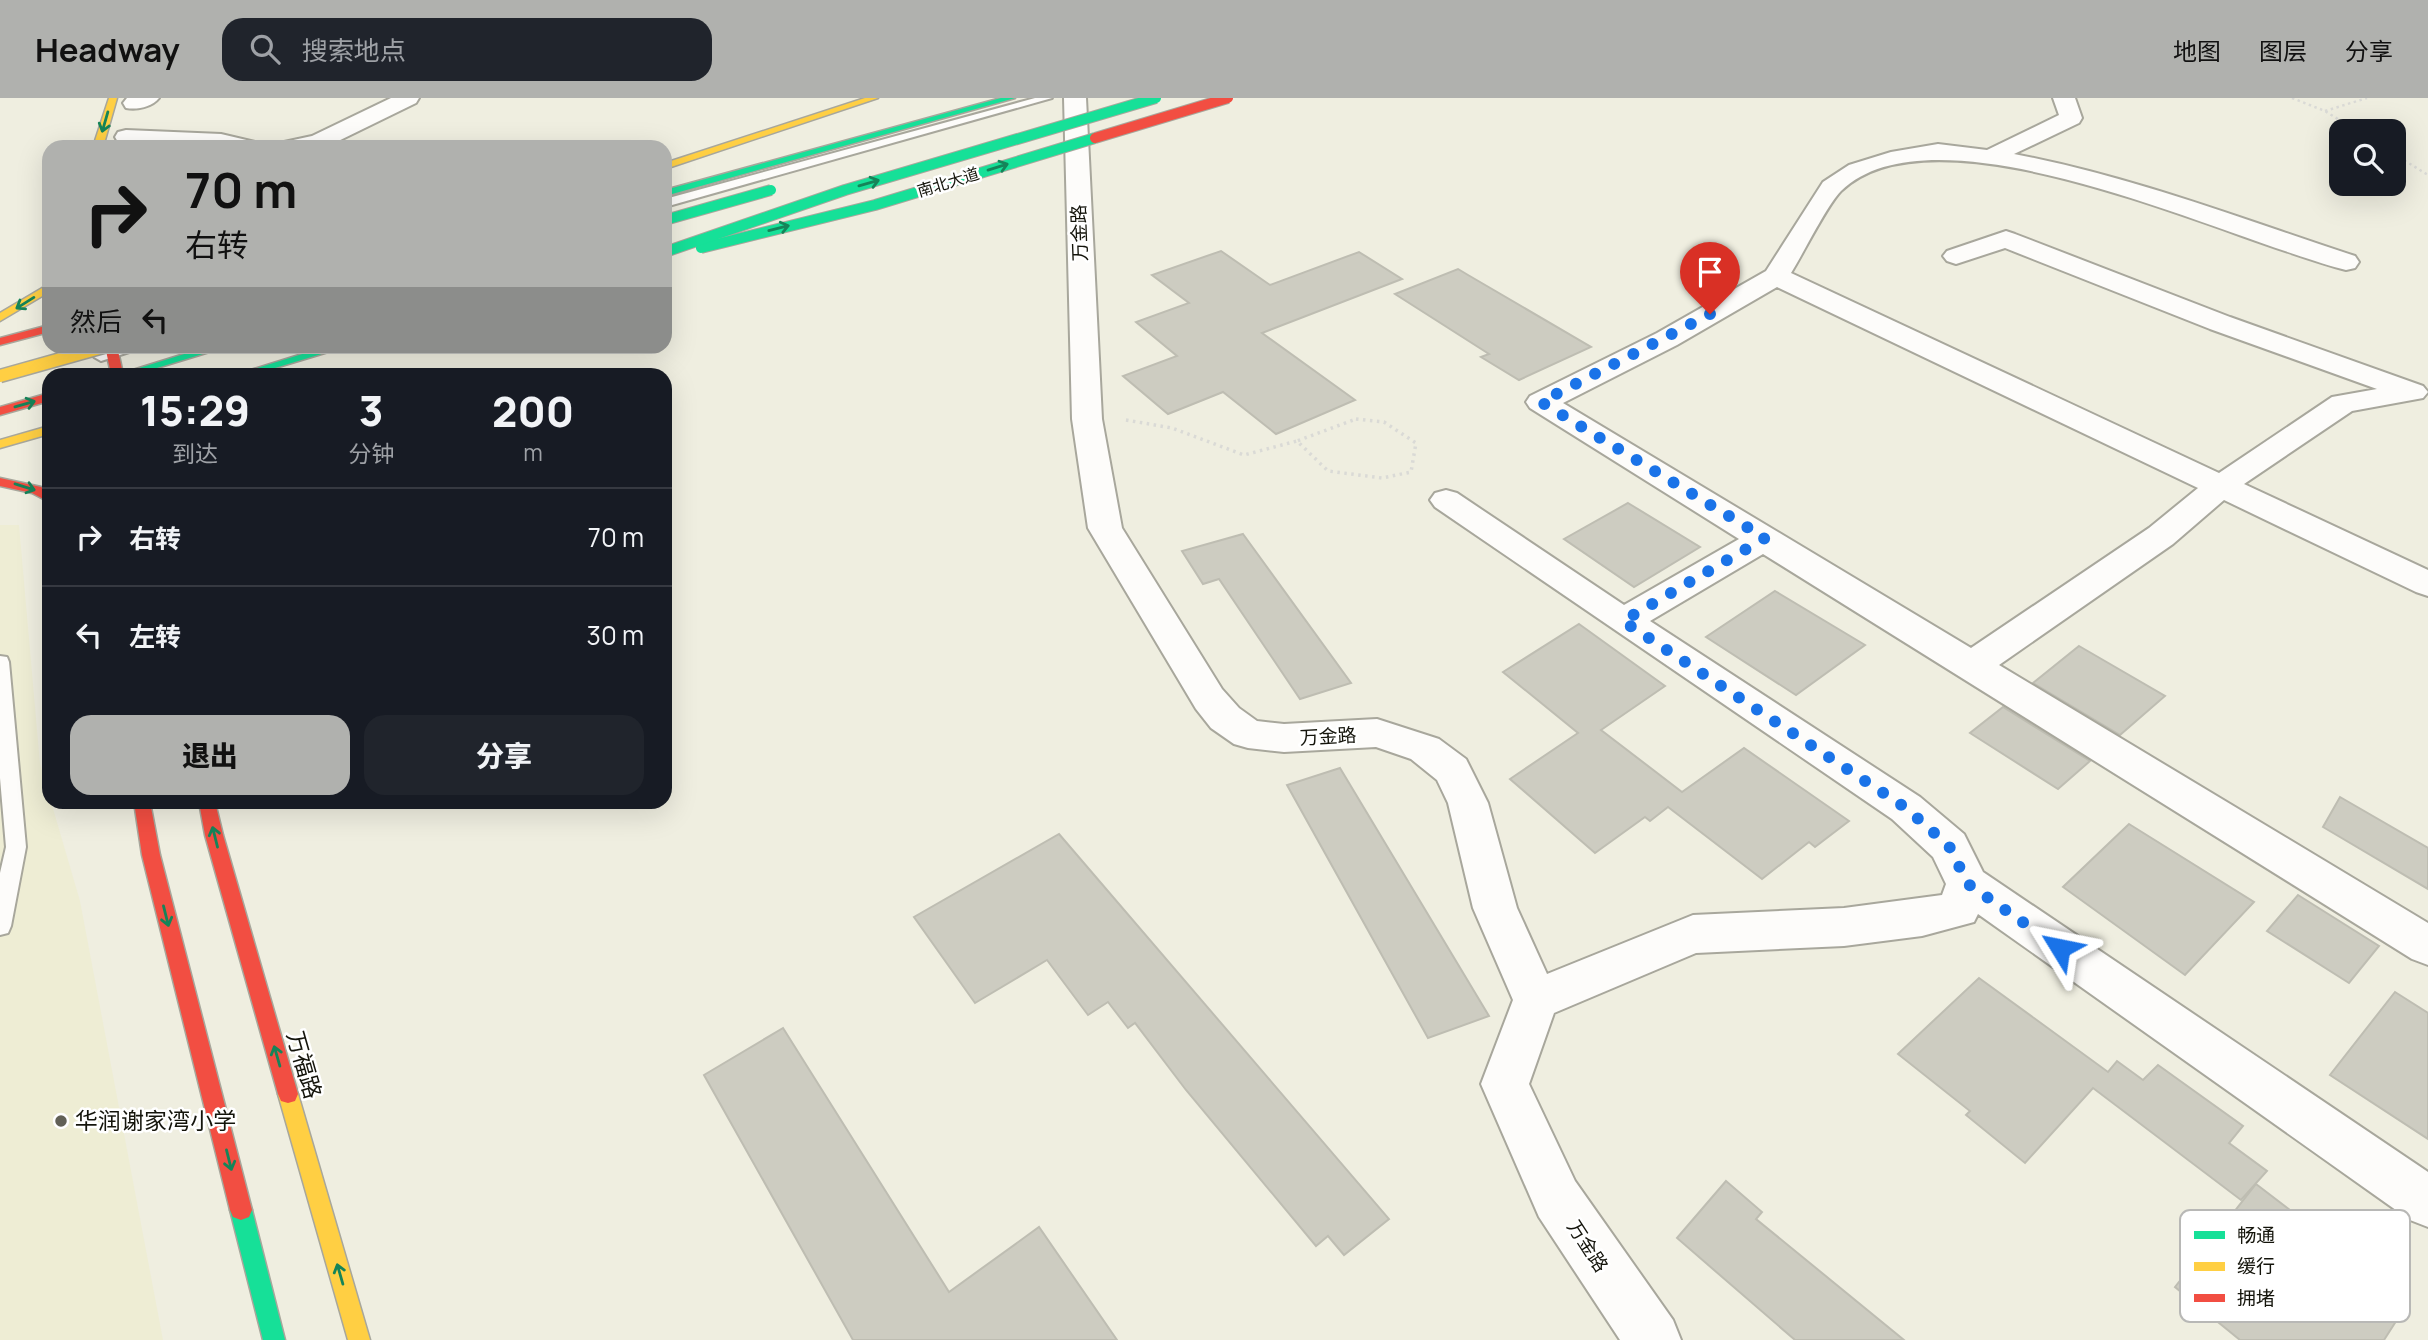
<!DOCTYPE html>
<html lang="zh">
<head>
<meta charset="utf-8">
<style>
	:root { --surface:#171b24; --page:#20242c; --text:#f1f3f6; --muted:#9ea1a6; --line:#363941; --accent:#b0b1ae }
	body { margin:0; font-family:Manrope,"Noto Sans SC",sans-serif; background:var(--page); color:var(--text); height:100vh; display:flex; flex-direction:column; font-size:26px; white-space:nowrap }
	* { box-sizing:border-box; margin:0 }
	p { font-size:23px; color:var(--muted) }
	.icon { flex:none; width:38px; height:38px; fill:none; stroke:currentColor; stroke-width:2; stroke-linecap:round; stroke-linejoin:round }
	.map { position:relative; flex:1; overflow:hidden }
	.details { position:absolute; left:42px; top:270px; width:630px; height:441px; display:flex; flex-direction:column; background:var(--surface); border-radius:21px; box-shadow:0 7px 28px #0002 }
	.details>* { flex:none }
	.banner { position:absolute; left:42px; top:42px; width:630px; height:214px; border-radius:21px; box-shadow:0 7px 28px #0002; background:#b0b1ae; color:#111; overflow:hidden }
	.controls { position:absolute; left:2329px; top:21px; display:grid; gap:14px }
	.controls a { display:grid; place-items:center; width:77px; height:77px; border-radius:14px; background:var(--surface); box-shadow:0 7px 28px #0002; font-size:35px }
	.pin { position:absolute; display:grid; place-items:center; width:60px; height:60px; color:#fff; margin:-72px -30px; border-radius:50% 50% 50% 0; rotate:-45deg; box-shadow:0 0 7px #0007 }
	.pin .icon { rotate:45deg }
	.me { position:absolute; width:77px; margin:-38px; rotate:305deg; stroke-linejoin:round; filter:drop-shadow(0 0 5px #0008) }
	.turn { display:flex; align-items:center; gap:24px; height:147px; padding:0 28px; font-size:32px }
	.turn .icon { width:91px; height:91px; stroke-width:2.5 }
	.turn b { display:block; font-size:49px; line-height:60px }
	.then { display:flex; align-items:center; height:66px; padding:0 28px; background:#0003; gap:14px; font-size:26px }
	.eta { display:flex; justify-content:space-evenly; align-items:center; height:119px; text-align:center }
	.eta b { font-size:42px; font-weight:800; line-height:49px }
	.cta { display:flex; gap:14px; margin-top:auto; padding:14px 28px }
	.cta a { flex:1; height:80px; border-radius:21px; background:var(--accent); color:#111; font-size:28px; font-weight:800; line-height:80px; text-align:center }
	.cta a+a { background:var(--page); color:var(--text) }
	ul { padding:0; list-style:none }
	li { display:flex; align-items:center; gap:21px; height:98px; padding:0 28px; border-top:2px solid var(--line) }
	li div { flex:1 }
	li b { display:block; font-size:26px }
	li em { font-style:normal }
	header { display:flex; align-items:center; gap:42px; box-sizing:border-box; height:98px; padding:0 35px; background:var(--accent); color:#111 }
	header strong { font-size:33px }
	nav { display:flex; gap:38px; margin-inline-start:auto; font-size:24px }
	.search { width:490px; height:63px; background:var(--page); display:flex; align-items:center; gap:18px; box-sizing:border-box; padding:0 24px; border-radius:21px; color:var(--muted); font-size:26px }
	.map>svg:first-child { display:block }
	.built { fill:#eeedd4 }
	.building { fill:#cdccc1; stroke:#bebdb2; stroke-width:2 }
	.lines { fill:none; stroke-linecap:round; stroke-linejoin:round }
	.lane-casing { stroke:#a8a79c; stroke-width:4 }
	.street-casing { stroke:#a8a79c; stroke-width:4 }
	.fast-casing { stroke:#a8a79c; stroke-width:3 }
	.slow-casing { stroke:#a8a79c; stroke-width:3 }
	.jam-casing { stroke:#a8a79c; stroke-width:3 }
	.path-far1 { stroke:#dadad6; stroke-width:2.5; stroke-dasharray:2.5 3.5; stroke-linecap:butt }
	.path { stroke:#dadad6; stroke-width:3.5; stroke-dasharray:2.5 4.5; stroke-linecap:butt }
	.lane { fill:#fdfcfa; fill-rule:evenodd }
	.street { fill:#fdfcfa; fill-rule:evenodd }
	.fast { fill:#16e098; fill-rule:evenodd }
	.slow { fill:#ffcf43; fill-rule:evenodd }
	.jam { fill:#f24e42; fill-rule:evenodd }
	.fast-bridge-casing { stroke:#a8a79c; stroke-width:12; stroke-linecap:butt }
	.slow-bridge-casing { stroke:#a8a79c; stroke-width:15; stroke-linecap:butt }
	.jam-bridge-casing { stroke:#a8a79c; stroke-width:12; stroke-linecap:butt }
	.fast-bridge { stroke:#16e098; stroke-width:10 }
	.slow-bridge { stroke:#ffcf43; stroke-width:12 }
	.jam-bridge { stroke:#f24e42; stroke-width:10 }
	.oneway { stroke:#158459 }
	.route { stroke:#1a73e8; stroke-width:12; stroke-dasharray:0 21.6 }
	.poi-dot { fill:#616056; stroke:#fff; stroke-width:2.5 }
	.labels { text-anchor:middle; stroke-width:5; stroke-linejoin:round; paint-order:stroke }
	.far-street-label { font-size:16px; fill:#14140b; stroke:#fff }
	.street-label { font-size:19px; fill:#14140b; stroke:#fff }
	.near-street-label { font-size:23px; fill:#14140b; stroke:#fff }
	.near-poi-label { font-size:23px; fill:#14140b; stroke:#fff; text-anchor:start }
	.key { fill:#fff; stroke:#b8b8b6; stroke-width:2 }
	.key-label { font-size:19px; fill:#14140b }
</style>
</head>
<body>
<header>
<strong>Headway</strong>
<div class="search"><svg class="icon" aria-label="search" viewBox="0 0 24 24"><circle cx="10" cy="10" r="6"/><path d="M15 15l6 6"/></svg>搜索地点</div>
<nav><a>地图</a><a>图层</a><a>分享</a></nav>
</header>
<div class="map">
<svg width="2428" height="1242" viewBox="0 0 2428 1242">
	<rect width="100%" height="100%" fill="#efeee0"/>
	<polygon class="built" points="0,427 19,427 40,666 80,803 163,1242 0,1242"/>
	<g class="building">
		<polygon points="1221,153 1270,187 1359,154 1402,181 1262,235 1355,302 1276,336 1223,294 1168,316 1123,278 1177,258 1136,224 1189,205 1152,177"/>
		<polygon points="1458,171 1468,177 1591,249 1519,282 1481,259 1489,256 1395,196"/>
		<polygon points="1628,405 1700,449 1634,489 1564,441"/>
		<polygon points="1243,436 1351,585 1300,601 1219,481 1203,486 1182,453"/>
		<polygon points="1775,493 1865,547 1796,597 1706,539"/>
		<polygon points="1579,526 1665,588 1601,632 1682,694 1744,650 1849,723 1815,749 1809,744 1762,781 1668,709 1650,723 1645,719 1595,755 1510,681 1578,635 1503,574"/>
		<polygon points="2079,548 2165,598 2120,637 2033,585"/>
		<polygon points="2003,609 2090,663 2058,691 1970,635"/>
		<polygon points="1340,670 1489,918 1428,940 1287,687"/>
		<polygon points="2340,699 2428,750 2428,791 2323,729"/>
		<polygon points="2129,726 2254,804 2185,877 2063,789"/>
		<polygon points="1059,736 1389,1121 1344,1157 1328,1138 1316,1148 1186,992 1135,925 1128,930 1108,904 1088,917 1047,862 975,905 914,819"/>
		<polygon points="2298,797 2379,848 2349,885 2267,833"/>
		<polygon points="1979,880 2108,974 2117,963 2143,982 2158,967 2243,1028 2229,1045 2267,1073 2241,1102 2093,990 2025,1065 1966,1017 1970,1013 1898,956"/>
		<polygon points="2395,894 2428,915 2428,1041 2330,977"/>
		<polygon points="783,930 949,1194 1039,1129 1117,1242 853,1242 704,977"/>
		<polygon points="1726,1083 1762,1114 1756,1121 1904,1242 1795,1242 1677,1140"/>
		<polygon points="2256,1086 2409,1203 2384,1242 2240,1242 2175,1189"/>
	</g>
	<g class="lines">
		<defs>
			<g id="lane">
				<polygon points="1035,0 1052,0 665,109 665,101"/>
				<polygon points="123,248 148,248 101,263 94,259 96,256"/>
				<polygon points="0,558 7,559 9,564 26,749 11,828 8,835 0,837 0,775 6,749 0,680"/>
			</g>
			<g id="street">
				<path d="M127 0H159C152 9 137 12 126 10L123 5Z"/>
				<polygon points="391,0 419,0 416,5 326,49 281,49 284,44 312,38"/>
				<path d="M1064 0H1086L1102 321 1122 430 1222 591 1239 610 1257 623 1284 626 1377 621 1439 641 1466 661 1488 705 1517 810 1547 876 1693 817 1844 810 1942 797 1946 786 1933 759 1892 721 1435 409 1430 402 1435 395 1446 392 1457 395 1624 507 1739 441 1530 310 1526 304 1530 298 1657 235 1766 173 1823 84 1849 67 1891 54 1938 46 1987 52 2059 17 2053 0H2075L2082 20 2079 25 2014 56C2131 78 2242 121 2355 158L2359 164 2355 170 2346 172C2233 144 1938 0 1841 93 1827 107 1803 156 1791 175L2219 375 2332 299 2377 291 2210 231 2005 150 1956 166 1947 163 1943 158 1947 153 2006 133 2015 136 2230 219 2423 288 2428 294 2423 300 2352 313 2244 386 2428 472V498L2416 494 2224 402 2173 446 1999 567 2428 825V867L2412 861 1763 456 1650 523 1920 699 1964 736 1983 774 2428 1074V1129L2410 1122 1978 816 1974 824 1922 838 1844 848 1696 855 1554 915 1529 986 1575 1083 1673 1222 1681 1242H1620L1539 1119 1481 986 1513 902 1473 810 1448 705 1437 682 1411 661 1376 649 1284 654 1248 650 1234 646 1211 630 1196 611 1088 430 1072 321ZM1777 189 2198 390 2149 430 1971 550 1563 305 1677 247Z"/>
				<polygon points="126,32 221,36 255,44 258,49 118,44 115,39 118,34"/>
			</g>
			<g id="fast">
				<polygon points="1001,0 1015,0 665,98 665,92"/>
				<polygon points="210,248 229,248 137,276 120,276"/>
				<polygon points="328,248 348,248 255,276 238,276"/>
				<polygon points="241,1102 249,1105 252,1112 285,1242 263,1242 230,1112 233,1105"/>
			</g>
			<g id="slow">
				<polygon points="109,0 117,0 103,49 93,49"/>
				<polygon points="865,0 878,0 665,71 665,65"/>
				<polygon points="49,186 49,194 0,223 0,215"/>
				<polygon points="49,328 49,336 0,350 0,342"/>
				<polygon points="288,987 295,989 298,996 370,1242 348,1242 278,996 281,989"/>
			</g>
			<g id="jam">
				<polygon points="49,227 49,234 0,247 0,240"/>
				<polygon points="105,248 117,248 123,276 111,276"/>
				<polygon points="49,295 49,303 0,317 0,309"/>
				<polygon points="0,380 41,389 49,394 49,404 32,395 0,388"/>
				<polygon points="134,704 150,704 160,757 252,1112 249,1119 241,1122 233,1119 230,1112 142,757"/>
				<polygon points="199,704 215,704 223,737 298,996 295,1003 288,1005 281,1003 278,996 205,737"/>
			</g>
		</defs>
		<use href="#lane" class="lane-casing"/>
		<use href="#street" class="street-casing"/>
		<use href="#fast" class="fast-casing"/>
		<use href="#slow" class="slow-casing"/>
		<use href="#jam" class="jam-casing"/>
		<g class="path-far1">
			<polyline points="2292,0 2325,13 2357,33"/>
			<polyline points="2325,13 2367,0"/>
			<polyline points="2394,56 2428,77"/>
		</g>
		<g class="path">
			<polygon points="1356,321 1384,324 1416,345 1411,374 1382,380 1328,373 1297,343"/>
			<polyline points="1126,322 1172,330 1244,357 1297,343"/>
		</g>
		<use href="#lane" class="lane"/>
		<use href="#street" class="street"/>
		<use href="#fast" class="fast"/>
		<use href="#slow" class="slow"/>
		<use href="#jam" class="jam"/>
		<defs>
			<g id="fast-bridge">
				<polyline points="665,122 771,92"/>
				<polyline points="701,150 875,107 1095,40"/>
				<polyline points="665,154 845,92 1156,0"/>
			</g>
			<polyline id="slow-bridge" points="0,278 107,248"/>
			<polyline id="jam-bridge" points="1095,40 1228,0"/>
		</defs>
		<use href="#fast-bridge" class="fast-bridge-casing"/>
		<use href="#slow-bridge" class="slow-bridge-casing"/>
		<use href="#jam-bridge" class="jam-bridge-casing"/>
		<use href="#fast-bridge" class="fast-bridge"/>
		<use href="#slow-bridge" class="slow-bridge"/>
		<use href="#jam-bridge" class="jam-bridge"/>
	</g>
	<defs><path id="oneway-shaft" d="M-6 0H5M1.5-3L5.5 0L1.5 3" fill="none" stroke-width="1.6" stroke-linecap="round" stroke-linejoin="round" transform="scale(1.75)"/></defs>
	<g class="oneway">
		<use href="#oneway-shaft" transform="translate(105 24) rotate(106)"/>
		<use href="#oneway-shaft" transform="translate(998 69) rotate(-17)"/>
		<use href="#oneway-shaft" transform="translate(869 85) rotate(-16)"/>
		<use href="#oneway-shaft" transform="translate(779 130) rotate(-14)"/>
		<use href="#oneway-shaft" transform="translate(25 205) rotate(148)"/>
		<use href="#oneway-shaft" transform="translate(25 306) rotate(-16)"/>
		<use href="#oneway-shaft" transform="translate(25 389) rotate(17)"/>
		<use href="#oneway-shaft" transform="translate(215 739) rotate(-104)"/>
		<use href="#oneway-shaft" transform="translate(166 818) rotate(76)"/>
		<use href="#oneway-shaft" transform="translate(277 958) rotate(-106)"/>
		<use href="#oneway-shaft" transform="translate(229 1062) rotate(76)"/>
		<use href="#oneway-shaft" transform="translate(340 1176) rotate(-106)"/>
	</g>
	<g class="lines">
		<polyline class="route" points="1710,216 1541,304 1765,440 1623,523 1906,710 1949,748 1968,786 2060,850"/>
	</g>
	<circle class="poi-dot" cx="61" cy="1023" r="7"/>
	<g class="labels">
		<g class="far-street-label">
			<text transform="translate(948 84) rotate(-17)" y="6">南北大道</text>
		</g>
		<g class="street-label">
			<text transform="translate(1079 135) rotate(-92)" y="7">万金路</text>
			<text transform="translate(1328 638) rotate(-3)" y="7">万金路</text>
			<text transform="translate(1588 1148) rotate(57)" y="7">万金路</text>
		</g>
		<g class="near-street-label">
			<text transform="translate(304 967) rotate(74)" y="8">万福路</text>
		</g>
		<g class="near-poi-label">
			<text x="75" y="1031">华润谢家湾小学</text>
		</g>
	</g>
	<rect x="2180" y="1112" width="230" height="112" rx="10" class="key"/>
	<rect x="2194" y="1133" width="31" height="8" fill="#16e098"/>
	<rect x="2194" y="1164" width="31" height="9" fill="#ffcf43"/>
	<rect x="2194" y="1196" width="31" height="8" fill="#f24e42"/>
	<g class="key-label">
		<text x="2237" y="1144">畅通</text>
		<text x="2237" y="1175">缓行</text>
		<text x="2237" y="1207">拥堵</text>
	</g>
</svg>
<div class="controls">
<a><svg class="icon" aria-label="search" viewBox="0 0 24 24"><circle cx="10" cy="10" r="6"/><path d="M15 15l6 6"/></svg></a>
</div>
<div class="pin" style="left:1710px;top:216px;background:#d93025"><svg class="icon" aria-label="arrive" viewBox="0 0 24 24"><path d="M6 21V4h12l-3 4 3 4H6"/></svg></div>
<svg class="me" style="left:2060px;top:850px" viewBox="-20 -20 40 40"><path d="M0-17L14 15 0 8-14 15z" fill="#1a73e8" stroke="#fff" stroke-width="4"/></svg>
<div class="banner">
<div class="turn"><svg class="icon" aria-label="right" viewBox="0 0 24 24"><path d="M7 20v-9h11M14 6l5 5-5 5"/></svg><div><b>70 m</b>右转</div></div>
<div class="then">然后<svg class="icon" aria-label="left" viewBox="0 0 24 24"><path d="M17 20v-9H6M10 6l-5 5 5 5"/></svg></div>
</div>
<section class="details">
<div class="eta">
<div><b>15:29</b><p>到达</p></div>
<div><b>3</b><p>分钟</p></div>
<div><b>200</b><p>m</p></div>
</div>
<ul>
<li><svg class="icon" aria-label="right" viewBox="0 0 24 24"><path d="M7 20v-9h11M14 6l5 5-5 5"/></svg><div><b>右转</b></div><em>70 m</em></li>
<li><svg class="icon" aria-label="left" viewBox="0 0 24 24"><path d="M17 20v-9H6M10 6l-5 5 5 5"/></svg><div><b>左转</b></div><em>30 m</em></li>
</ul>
<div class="cta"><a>退出</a><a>分享</a></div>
</section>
</div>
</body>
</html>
